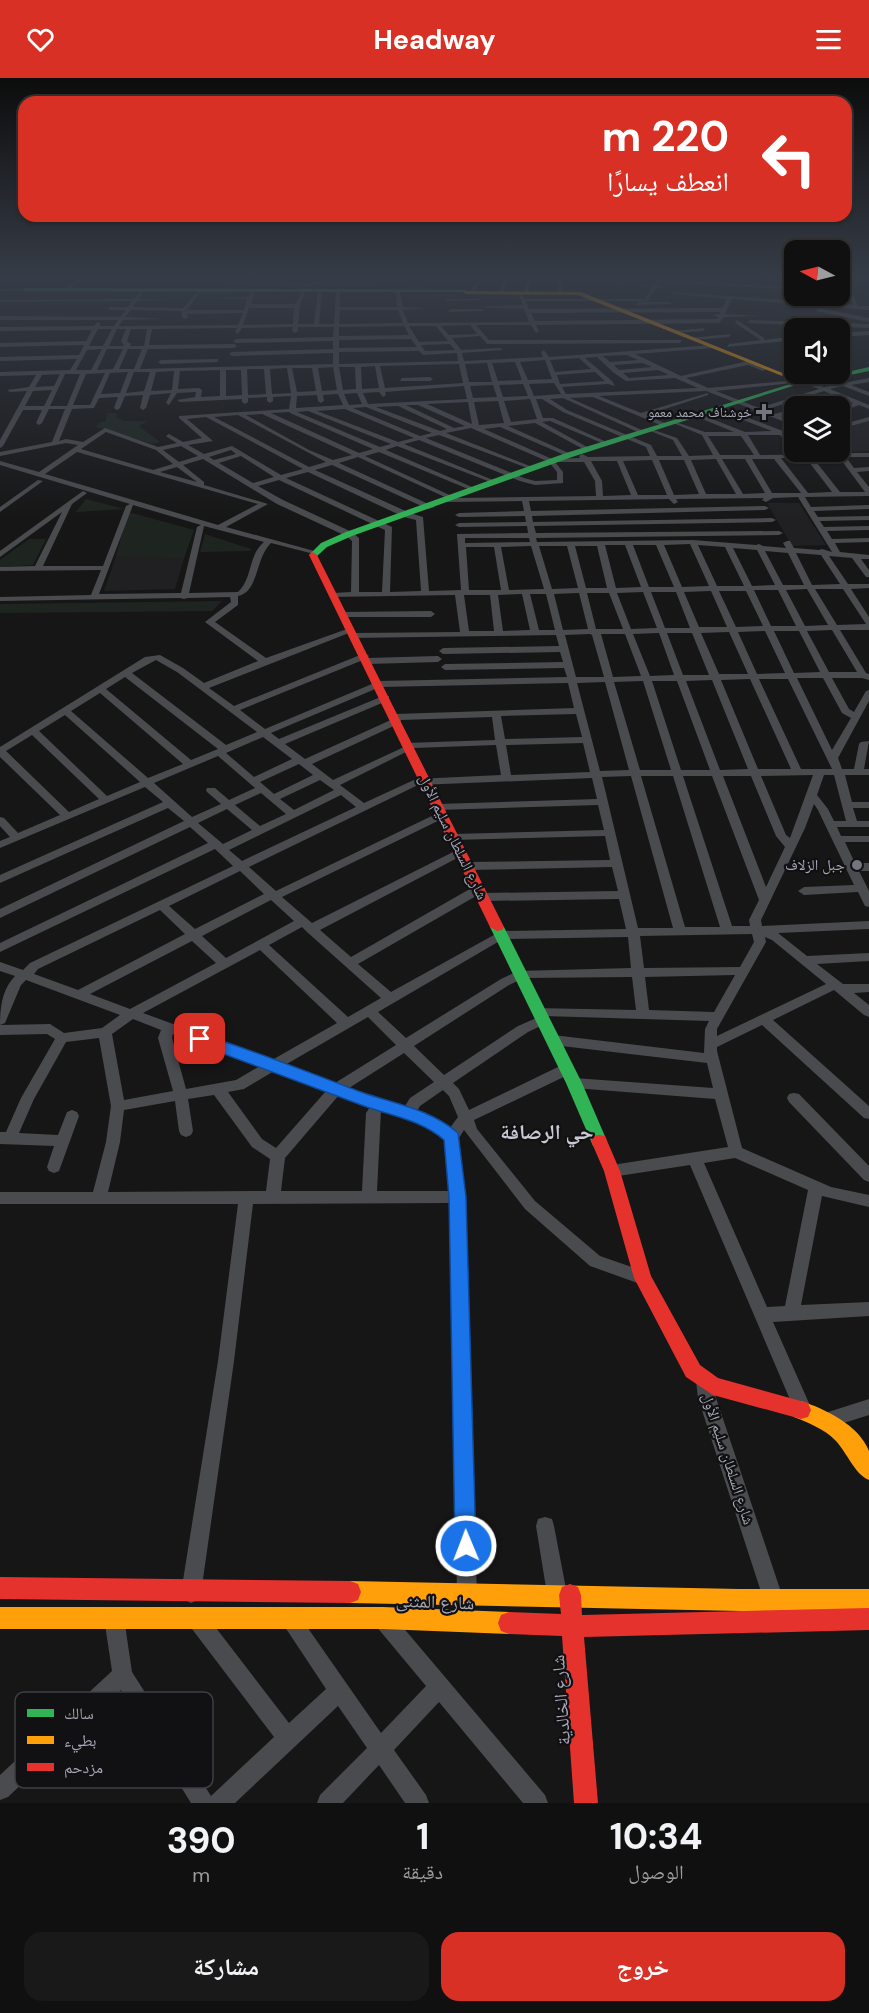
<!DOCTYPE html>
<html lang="ar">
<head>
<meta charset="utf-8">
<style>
	:root { --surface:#101010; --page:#191919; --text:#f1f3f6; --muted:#9c9d9f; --line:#303030; --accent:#d93025 }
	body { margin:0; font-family:"DM Sans","Noto Naskh Arabic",sans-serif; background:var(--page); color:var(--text); direction:rtl; height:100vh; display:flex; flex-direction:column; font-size:22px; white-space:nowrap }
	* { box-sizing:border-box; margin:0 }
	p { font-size:20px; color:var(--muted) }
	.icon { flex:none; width:33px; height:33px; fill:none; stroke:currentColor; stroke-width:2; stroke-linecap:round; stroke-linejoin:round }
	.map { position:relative; height:1725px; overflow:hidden; direction:ltr }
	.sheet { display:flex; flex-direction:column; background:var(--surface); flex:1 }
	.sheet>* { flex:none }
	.banner { position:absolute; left:18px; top:18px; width:834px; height:126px; border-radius:18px; box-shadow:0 2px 4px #0004,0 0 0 2px var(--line); direction:rtl; background:#d93025; color:#fff; overflow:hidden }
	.needle { width:39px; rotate:277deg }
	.fabs { position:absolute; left:784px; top:162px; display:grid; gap:12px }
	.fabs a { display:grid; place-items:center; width:66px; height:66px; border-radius:12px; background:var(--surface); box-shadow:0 2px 4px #0004,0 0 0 2px var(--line); font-size:30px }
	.pin { position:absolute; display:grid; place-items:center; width:51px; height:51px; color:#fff; margin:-26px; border-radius:12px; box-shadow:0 3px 9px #0006 }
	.me { position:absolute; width:66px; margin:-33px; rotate:359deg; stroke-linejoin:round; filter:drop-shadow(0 0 4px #0008) }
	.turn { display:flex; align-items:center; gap:21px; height:126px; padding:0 24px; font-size:27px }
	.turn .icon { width:78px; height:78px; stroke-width:2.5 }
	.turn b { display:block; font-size:42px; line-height:51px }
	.eta { display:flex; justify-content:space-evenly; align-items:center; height:102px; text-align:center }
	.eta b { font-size:36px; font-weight:700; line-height:42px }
	.button { display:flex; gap:12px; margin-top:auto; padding:12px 24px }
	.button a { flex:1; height:69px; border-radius:18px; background:var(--accent); color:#fff; font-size:24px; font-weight:700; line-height:69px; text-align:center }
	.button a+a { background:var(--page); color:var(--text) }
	header { display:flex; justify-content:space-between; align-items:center; height:78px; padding:0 24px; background:var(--accent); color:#fff; font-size:27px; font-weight:700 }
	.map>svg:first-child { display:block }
	.built { fill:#202022 }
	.green { fill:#1e2520 }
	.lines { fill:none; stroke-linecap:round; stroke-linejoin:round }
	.street { fill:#4a4b4f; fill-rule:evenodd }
	.fast { fill:#30b455; fill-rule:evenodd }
	.slow { fill:#ff9f0a; fill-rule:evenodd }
	.jam { fill:#e5322d; fill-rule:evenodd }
	.route { fill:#1a73e8; stroke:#114b97; stroke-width:1.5 }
	.poi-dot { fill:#74767f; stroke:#111012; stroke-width:2 }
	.labels { text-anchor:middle; stroke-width:4.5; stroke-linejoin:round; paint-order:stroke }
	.far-poi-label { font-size:14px; fill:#a7a9b8; stroke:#111012; text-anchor:end }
	.street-label { font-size:15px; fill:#a7a9b8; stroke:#111012 }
	.poi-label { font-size:15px; fill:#a7a9b8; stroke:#111012; text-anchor:end }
	.near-street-label { font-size:18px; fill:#a7a9b8; stroke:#111012 }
	.district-label { font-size:21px; font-weight:bold; fill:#c8c9d3; stroke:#111012 }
	.key { fill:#111012; stroke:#3e3e44; stroke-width:1.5 }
	.key-label { font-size:16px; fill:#a7a9b8 }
</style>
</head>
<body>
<header><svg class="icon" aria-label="menu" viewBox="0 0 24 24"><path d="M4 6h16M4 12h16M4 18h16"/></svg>Headway<svg class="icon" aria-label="heart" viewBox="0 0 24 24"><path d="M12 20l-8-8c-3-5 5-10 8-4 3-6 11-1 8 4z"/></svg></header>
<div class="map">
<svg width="869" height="1725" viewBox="0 0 869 1725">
	<rect width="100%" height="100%" fill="#161616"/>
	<g class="built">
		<polygon points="869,343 869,373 843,374 840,370 840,351"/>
		<polygon points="767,425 799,425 826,467 792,468"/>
		<polygon points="185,477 175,511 104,513 116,478"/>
	</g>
	<g class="green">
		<polygon points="108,335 117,335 116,339 124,343 147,343 139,348 160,364 152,366 96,349 100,344 105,344"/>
		<polygon points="86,421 124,431 76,434"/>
		<polygon points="128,434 194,452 184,480 116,478"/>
		<polygon points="205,456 251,471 250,473 200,474"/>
		<polygon points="29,461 46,461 33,487 0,489 0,482"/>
		<polygon points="222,523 212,533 0,535 0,526"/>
	</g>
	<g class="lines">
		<g class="street">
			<polygon points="80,200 311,206 313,204 454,208 313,206 311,208 84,201 67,213 63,213 63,211"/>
			<polygon points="479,200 484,200 473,215 469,215"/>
			<polygon points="505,200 509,200 502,216 498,216"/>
			<polygon points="528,200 532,200 528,215 526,216 524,215"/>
			<polygon points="558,200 562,200 563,216 559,215"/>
			<polygon points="578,200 582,200 581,205 577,204"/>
			<polygon points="601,200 620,202 619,200 623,200 625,204 623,205"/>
			<path d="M658 200 795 210V212L660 204 658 207 666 209 657 210 647 223H526L529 231 722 230 727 221 672 216 674 214 854 227 840 200 869 201V203H847L858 228H869V232L732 221 725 236 761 238 724 239 719 245 536 247 539 253 536 255 531 247H476L489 262H682L680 265 487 266 480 258 452 260 461 272 500 270 503 272 462 275 464 283 543 279 541 274 544 272 549 279 712 267 714 270 635 276 681 298 748 283 766 291 763 293 748 287 686 300 708 310 798 302 801 304 716 313 759 330 819 311 804 305V303L824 309 869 300V304L851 307 869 314V318L843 308 830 311 869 327V331L859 327 840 334V330L853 325C832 316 825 328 804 328L805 327 835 318 824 313 765 332 775 336 795 330V334L781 338 795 344V348L706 313 599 318 641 335 708 315V317L646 337 667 346 668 347 665 349 593 319 570 320 644 353 645 354 642 356 563 320 550 321 567 332 651 367 657 378H682L673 362 648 352V350L677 360 689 378 713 377 702 357 673 345V343L705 354H734L695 338V336L697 335 745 354 772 353 715 331 717 328 783 353H795V357H787L795 368V374H798L795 375 780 357H748L760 377 836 376 840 373 843 375H869V379H846L854 390 869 389V393L857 394 869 409V418L805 419 811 429 869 427V431L814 433 818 439 869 438V442L820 443 824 449 869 448V452L827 453 832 461 869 460V464L835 465 840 474 869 477V481H861L869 492V499H866L852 480 829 478 848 506H869V510L851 511 869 539V552H840L866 595 869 596V602L862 600H832L849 631 854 634 866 613 869 612V623L838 680 842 691H854L859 666 861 664 869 663 864 691H869V697H845L852 724H869V730H853L857 743H869V749H837L841 758H869V764H845L855 785H869V793H859L869 813V829L865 828 858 814 804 817 798 813 804 809 854 807 818 732 814 726 805 750 761 842 762 848 869 843V851L778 855 807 878 869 875V883L817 886 843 906H869V914L854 915 869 927V939L864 937 834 912 773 942 869 1028V1041L864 1040 762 947 717 969V973L742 1070 831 1109 869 1117V1129L822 1118 801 1227 869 1224V1238L773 1244 812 1332 809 1338 803 1340 797 1338 690 1087 612 1099 607 1097 605 1093 607 1089 612 1087 728 1069 715 1021 574 1010 569 1009 567 1005 569 1001 574 1000 713 1010 707 985 553 967 548 965 546 962 548 959 553 957 704 975 705 951 709 943 544 938 548 942 547 945 528 954 453 1005 459 1011 469 1032 562 987H572L574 991 572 995 474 1042 477 1051 535 1123 600 1178 649 1195 651 1200 649 1205 643 1207 590 1188 525 1131 464 1052 459 1060 464 1119 477 1518 474 1525 467 1528 460 1525 457 1518 450 1125 253 1126 234 1283 201 1515 198 1522 191 1525 184 1522 181 1515 218 1283 238 1126H0V1114H93L106 1064 111 1028 99 960 66 964 34 1021 19 1055 58 1057 67 1034 72 1032 77 1034 79 1038 59 1093 54 1095 49 1093 47 1089 54 1068 0 1066V1054H6L21 1020 55 961 47 956 0 957V947L50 946 64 955 102 950 120 937 26 902 21 907 5 945 0 947C0 930 2 911 15 898L0 893V884L23 892 30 885 233 788 215 771 0 874V865L208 765 190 749 0 840V831L184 743 168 730 0 805V797L163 724 145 709 0 770V763L10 759 0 748V739L4 740 18 755 60 737 0 679V669L145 579 160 577 183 590 204 605 258 583 205 544 231 524 230 519 188 520 184 521 180 520 0 523V519L91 517 101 492 0 493V489L35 488 62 434 0 479V473L83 413 87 415 72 426 43 488H103L126 428 130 426 0 387V383L39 394 78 367 66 365 0 378V374L52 364 65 331H49L42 345 39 347 36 345 42 332H23L3 368 0 370V362L27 313 10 314 7 312 29 309 36 297 0 298V294L70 292 77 281 0 283V279L79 277 84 267 0 269V265L86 263 92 252 0 253V249L94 248 98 244 101 246 99 248H114L118 242H0V238L120 239 126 232H110L108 229H128L132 223 0 224V222L134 221 142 212 144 213 139 221 173 222 137 223 133 229 183 230 199 212 201 213 187 232H244L247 221 204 220 249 219 253 212 255 213 251 226H295L303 212 305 213 300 228 298 246H314L318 213 320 212 322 213 319 246H334L336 212 340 213V229H397L396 214 398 213 400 214 403 229 429 230 403 232 408 245 529 244 524 231 477 229 523 227 518 215 520 214 525 221H645L652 209 629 206 654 207ZM249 230H294L293 246 243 247ZM131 232 182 233V239L185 241 188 239 187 236 243 235 238 247 119 248 123 242 162 241 125 239ZM340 232H398L403 245 339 246ZM721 234 720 236 712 237 718 239 717 241 535 243 531 235ZM470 247 477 256 449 257 441 248ZM404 248 409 257 339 258V249ZM409 248H436L448 263 419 264ZM293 249 292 253 295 255 298 253V249H334L333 259 236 261 233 263 236 265 333 263V271L232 274 229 276 232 278 333 275V286L140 291 148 271 234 270 237 268 234 266 149 267 152 251 237 250 235 254 238 256 242 250ZM98 251H112L103 268H89ZM117 251H126L121 263 124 268H109ZM131 251H147L144 268H130L131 266 127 263ZM411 261 417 269 339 270V262ZM450 266 455 272 425 273 421 267ZM102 271 91 292H76L87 272ZM107 271H123L113 291 97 292ZM128 271H142L134 291H119ZM419 273 423 277 457 275 458 283 339 286V274ZM627 277 638 282 610 284 603 278ZM597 279 614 295 626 303 675 300 698 310 566 316 562 309 608 306 615 308 612 303 585 280ZM579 280 591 291 555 294 550 282ZM545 282 552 301 528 302 520 284ZM515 284 522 302 498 303 492 285ZM487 285 492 304H469L465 286ZM642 285 652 289 619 292 614 287ZM459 286 463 305 385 310 380 288ZM375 288 379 310 362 311 361 289ZM333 289 337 312 322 313 318 290ZM339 289H355L356 311 343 312ZM287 290 291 315 272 316 270 291ZM292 290H312L316 313 297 314ZM247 291H264L266 316 248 317ZM220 292V318L201 319 202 312 199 310 178 311 180 293ZM226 292H241L242 317 226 318ZM658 292 669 297 629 300 623 295ZM174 293 172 312 151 313 156 294ZM128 294 120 315 101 316 110 295ZM134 294H150L144 313 126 315ZM595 294 605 303 560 306 557 297ZM105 295 90 327H73L86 296ZM60 296 54 308 35 309 42 297ZM65 296H80L67 328H50ZM554 305 561 316 534 318 529 306ZM523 306 528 318 503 319 499 307ZM493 307 497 319 473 320 470 308ZM464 308 467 321 368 326 363 315 379 314 383 319 386 317 385 314ZM52 312 44 328H25L33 313ZM196 314 195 319 177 322 180 324 242 321V324L245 326 248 324V320L267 319V323L270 325 273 323V319L291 318 289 331 179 338V340L202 360 183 364 169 356 166 358 167 359 177 365 158 369 105 350 83 364 66 361 59 363 72 331 94 330 99 320 118 319 114 330 117 332 120 330 125 318 143 317 140 330 143 332 146 330 150 317 171 315 166 325 169 327 177 315ZM357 315 362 326 349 327 344 316ZM338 316 343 327 296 330 297 318 317 317 318 323 321 325 324 323 323 317ZM530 321 537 341 511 344 504 323ZM536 321H542L563 334 646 369 650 378 588 379 582 376 579 378 580 380 552 381 484 351 500 349 569 379 571 378V376L508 348 535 345 585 372H589V370L542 344 550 343 604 366 609 365 553 340H543ZM498 323 504 345 479 347 474 324ZM468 324 472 346 427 326ZM406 327H418L465 348 454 350ZM398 328 447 351 440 353 376 329ZM366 329 432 355 420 358 353 330ZM344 331H345L414 360 398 364 317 333ZM308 333 391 366 380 369 297 334ZM289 334 290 335 373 371 359 375 271 335ZM262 336 352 377 333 382 309 372 246 337ZM238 337 326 384 309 389 214 339ZM206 339 303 391 281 397 232 368 204 376 188 367 213 363 187 341ZM471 350 549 384 557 394V402L535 403 524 400 426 360 439 357 530 391 535 390 446 355ZM106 354 156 372 173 386 153 392 81 371ZM708 358H741L754 377H720ZM419 362 520 403 535 407 563 405V394L555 384H584L595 403 596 418 456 420 365 378 379 374 473 413 479 412 386 372 397 368 493 405 498 404 404 366ZM181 368 198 378 179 384 163 372ZM231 372 236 376 214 382 209 379ZM77 374 258 426 218 447 45 396ZM241 378 274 399 253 405 219 385ZM358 379 447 420 444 422 445 424 522 423 524 433 459 435 455 437 459 439 525 438 526 444 459 445 455 447 459 449 527 448 528 455 457 456 461 512 429 513 423 439 410 435 315 392 332 387 428 431 435 429 339 385ZM839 379 865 414H840L813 380ZM781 380H806L832 414 808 415ZM203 381 277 426 346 458 352 463 351 514 333 515H330V519L455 517 460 554 353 555 350 556V560L556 557 559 568 443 570 439 573 443 576 560 574 563 584 445 586 441 589 445 592 564 590 567 599 379 603 265 651 240 632 363 582 364 585 367 586 438 584 442 581 438 578 367 580 369 578 365 575 234 628 209 610 354 553 347 551 266 580 215 544 238 527V518C259 514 255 480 271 465L314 476 318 474 226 449 268 426 204 407V404L183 387ZM716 381 736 416H706L691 382ZM722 381H745L765 415 743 416ZM752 381H774L801 415H772ZM652 382 667 417H638L623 383ZM659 382H684L699 416 674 417ZM591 383H617L631 417 603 418 602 403ZM177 389 197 404 160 394ZM308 394 404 439 416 442 421 513 390 514 392 449 286 400ZM279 402 385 452 382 514H359V460L352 454 283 422 258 408ZM798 419 832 474 822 471 819 472 794 470 790 463H787L783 465 786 470 763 468 759 466 756 467 693 462 537 464 536 460 779 457 783 455 779 453 536 455 534 448 772 444 776 442 772 440 533 444 532 438 765 432 769 430 765 428 531 433 529 423 669 421 674 426 678 424 676 421 764 420 762 422 766 424 773 420ZM133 427 201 447 197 449 181 515 99 516ZM204 448 264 464C248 477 253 500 238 514L189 515ZM465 460H529L530 464 465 465ZM690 466 709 508 682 509 664 467ZM605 467H625L641 509 616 510ZM633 467H656L674 509H649ZM698 467 725 469 744 508H717ZM531 468 544 511 509 512 501 469ZM539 468H567L578 510 552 511ZM575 468H597L607 510H586ZM466 469H494L501 512H469ZM733 470 757 472 775 507 752 508ZM765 473 788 475 804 507H783ZM796 475 821 477 840 506 812 507ZM807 511 828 547 805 548 786 512ZM815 511H843L866 546 837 547ZM754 512H778L796 548H771ZM711 513 727 549H699L684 514ZM719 513H746L763 548 736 549ZM643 514 657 550 631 551 617 515ZM651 514H676L690 550H665ZM579 515 588 551 563 552 554 516ZM587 515H609L623 551H596ZM522 516 530 552 503 553 498 517ZM530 516H546L555 552H539ZM464 517H490L494 553H469ZM832 552 857 594H829L807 553ZM765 553 785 595 757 596 738 554ZM774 553H799L820 594 794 595ZM729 554 748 596H719L701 555ZM659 555 674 597 650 598 633 556ZM667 555H692L709 597H683ZM590 556 592 557 604 599H576L565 557ZM601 556H625L641 598 613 599ZM156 582 177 594 257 654 226 667 132 595ZM125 599 218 671 191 682 106 611ZM797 600H823L842 635 851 640 832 672ZM750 601 791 691H758L721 602ZM759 601H788L832 691H801ZM712 602 748 691 720 692 686 603ZM643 603 671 692H640L614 604ZM652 603H677L710 692H681ZM605 604 629 692 600 693 577 605ZM568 605 574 630 395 636 390 639 393 641 305 681 285 666 389 622V618H383L279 661 271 655 380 609ZM100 615 183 686 148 700 71 633ZM576 636 582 659 505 661 501 638ZM65 637 140 704 107 718 39 653ZM492 639 495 662 405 665 404 669 333 702 312 686 400 645 401 642ZM32 657 99 721 69 734 6 673ZM263 659 292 681 254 699 226 675ZM583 665 590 694 511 697 506 667ZM496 667 501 697 416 701 364 725 340 707 414 670ZM218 678 255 710 229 722 215 710H207L206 712 207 714 221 726 192 739 154 705ZM299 686 313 697 274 716 260 704ZM813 697 790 760 786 757 761 698ZM824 697H834L846 743H834L828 731 817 717ZM631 698 673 850H638L602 699ZM641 698H673L720 849H685ZM683 698H712L759 822 749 842 750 848H732ZM723 698H751L776 758 785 769 766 809ZM592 700 597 721 438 726 433 729 438 732 598 727 604 752 452 756 447 759 452 762 605 758 610 782 468 784 462 788 468 792 612 789 618 813 483 815 477 819 483 823 619 821 626 851 501 853 391 914 358 886 483 814 485 811 483 808H475L351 879 320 852 465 776 467 774 465 772H457L312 845 282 819 446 739 447 737 446 735H438L278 812 276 813 249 789 418 707ZM320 702 334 712 294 732 280 721ZM261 715 286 736 260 748 235 727ZM341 717 356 729 242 783 229 772ZM227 731 252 752 223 766 198 745ZM240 793 264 816 195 851 169 828ZM271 822 294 843 226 880 202 858ZM160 832 185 856 78 912 34 896 38 891ZM302 849 307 854 381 920 348 939 269 867ZM752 856 754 864 740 889 644 890 640 858ZM628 859 631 890 518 893 501 901 406 960 378 934 503 861ZM765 859 772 862 826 906 717 958V951L766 864ZM192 863 216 885 130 931 90 916ZM260 872 337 945 272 982 143 935ZM735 897 714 934 649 932 645 899ZM632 899 636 932 534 930 533 933 534 936 541 938 518 948 444 997 414 968 509 907 524 900ZM368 939 396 967 335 1005 285 987ZM133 941 161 952 158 960 173 1013 124 1022 112 956ZM173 956 260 988 236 1002 186 1011 172 960ZM404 975 434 1004 410 1020 405 1028 349 1010ZM274 993 326 1013 276 1070 262 1061 228 1014 244 1011ZM443 1012 449 1018 458 1039 450 1050 417 1033 420 1028ZM214 1017 252 1069 270 1081 266 1113 108 1114 120 1064 124 1032 175 1023 179 1053 181 1057 186 1059 191 1057 193 1053 188 1021ZM339 1017 370 1029 366 1035 362 1113H281L285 1080ZM381 1032 422 1046 445 1062 449 1113H377ZM735 1080 808 1112 785 1228 767 1229 704 1085Z"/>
			<polygon points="0,211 25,211 27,212 0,213"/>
			<polygon points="447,221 478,221 480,222 445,223"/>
			<polygon points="638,224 669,224 672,226 636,227"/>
			<polygon points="818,230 869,240 869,244 816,233"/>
			<polygon points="450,231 481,231 484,233 448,234"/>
			<polygon points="737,242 764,260 764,262 795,258 795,262 727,269 729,266 761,262 735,245"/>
			<polygon points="750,242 869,246 869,250 748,245"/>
			<polygon points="705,250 703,253 675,255 672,253"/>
			<polygon points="869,253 869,257 840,259 840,255"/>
			<polygon points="731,256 729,259 693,262 690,260"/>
			<polygon points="219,281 217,284 161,286 158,284 161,282"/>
			<polygon points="402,300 430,299 433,301 430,303 400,303"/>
			<polygon points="869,339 869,343 840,351 840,347"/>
			<polygon points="38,402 43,403 0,434 0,429"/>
			<polygon points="343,534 431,533 435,536 431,539 340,539 339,537"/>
			<polygon points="794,1015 799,1016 869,1088 869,1104 864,1102 789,1024 787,1020 789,1016"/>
			<polygon points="704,1295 710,1297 716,1320 784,1523 781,1530 774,1533 767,1530 764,1523 698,1320 696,1303 698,1297"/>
			<polygon points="869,1321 869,1337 828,1350 822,1348 819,1342 822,1336"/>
			<polygon points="545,1439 552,1441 554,1448 567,1516 564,1523 557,1526 550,1523 547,1516 536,1448 538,1441"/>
			<polygon points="114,1530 121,1533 124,1540 132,1594 211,1718 274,1659 189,1547 186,1540 189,1533 196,1530 203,1533 289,1645 326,1611 279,1540 282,1533 289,1530 296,1533 381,1655 426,1608 376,1548 373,1541 376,1534 383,1531 390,1534 545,1717 548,1725 523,1725 439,1624 394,1672 426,1717 429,1725 405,1725 379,1687 343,1725 317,1725 320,1717 367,1670 338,1628 235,1725 191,1725 121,1612 8,1719 0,1722 0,1697 112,1593 104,1540 107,1533"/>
		</g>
		<g class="fast">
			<polygon points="25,210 465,212 468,214 23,213"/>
			<polygon points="869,289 869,293 807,306 804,304"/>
			<polygon points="797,304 802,305 572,379 352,458 327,469 316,479 309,477 321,465 346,454 566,375"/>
			<polygon points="497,845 504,849 582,1005 607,1063 605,1068 599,1069 593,1068 591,1063 566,1005 490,849"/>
		</g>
		<g class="slow">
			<polygon points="463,213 581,214 800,302 795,303 578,217 465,216"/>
			<path d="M801 1323C825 1331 859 1347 869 1373 869 1381 869 1394 869 1402 854 1396 847 1374 835 1362 824 1351 809 1345 794 1339L791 1332 794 1325Z"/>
			<polygon points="350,1503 739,1511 869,1511 869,1533 739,1533 350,1525 342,1522 339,1514 342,1506"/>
			<polygon points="0,1529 383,1529 509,1534 517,1537 520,1545 517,1553 509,1556 383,1551 0,1551"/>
		</g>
		<g class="jam">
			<polygon points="313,474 317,477 504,849 502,852 497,853 490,849 309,477"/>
			<polygon points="599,1057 605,1058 620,1093 651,1198 700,1287 718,1300 808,1325 811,1332 808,1339 801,1341 713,1317 686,1299 634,1200 604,1093 591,1063 593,1058"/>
			<polygon points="0,1499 350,1503 358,1506 361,1514 358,1522 350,1525 0,1521"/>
			<polygon points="570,1506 578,1509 581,1517 582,1537 869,1530 869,1552 584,1559 598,1725 574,1725 562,1558 509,1556 501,1553 498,1545 501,1537 509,1534 561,1536 559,1517 562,1509"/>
		</g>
	</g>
	<linearGradient id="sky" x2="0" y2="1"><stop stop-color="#0c0c0c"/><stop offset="0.45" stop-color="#363c47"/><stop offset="1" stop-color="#363c47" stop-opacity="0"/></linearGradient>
	<rect width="869" height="442" fill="url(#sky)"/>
	<path class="route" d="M200 956C254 972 307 994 361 1014 395 1026 430 1031 458 1055L466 1119 476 1468 473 1476 466 1479 458 1476 455 1468 449 1119 444 1062C421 1042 392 1038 364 1028 308 1007 251 986 194 965L192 961 194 957Z"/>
	<g class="poi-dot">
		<path d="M761 325h6v6h6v6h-6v6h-6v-6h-6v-6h6z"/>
		<circle cx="857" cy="787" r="6"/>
	</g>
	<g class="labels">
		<g class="far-poi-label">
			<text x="752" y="339">خوشناف محمد معمو</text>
		</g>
		<g class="street-label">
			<text transform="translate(453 759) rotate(64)" y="5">شارع السلطان سليم الأول</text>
			<text transform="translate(728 1381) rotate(72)" y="5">شارع السلطان سليم الأول</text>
		</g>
		<g class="poi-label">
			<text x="845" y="792">جبل الزلاف</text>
		</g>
		<g class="near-street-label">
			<text transform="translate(435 1524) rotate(2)" y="6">شارع المثنى</text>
			<text transform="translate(561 1622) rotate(-94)" y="6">شارع الخالدية</text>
		</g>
		<g class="district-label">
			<text x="547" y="1061">حي الرصافة</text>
		</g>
	</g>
	<rect x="15" y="1614" width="198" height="96" rx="9" class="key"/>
	<rect x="27" y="1631" width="27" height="8" fill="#30b455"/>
	<rect x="27" y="1658" width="27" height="8" fill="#ff9f0a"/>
	<rect x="27" y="1685" width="27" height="8" fill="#e5322d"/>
	<g class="key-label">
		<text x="64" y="1641">سالك</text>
		<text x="64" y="1668">بطيء</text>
		<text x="64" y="1695">مزدحم</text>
	</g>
</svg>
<div class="fabs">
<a><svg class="needle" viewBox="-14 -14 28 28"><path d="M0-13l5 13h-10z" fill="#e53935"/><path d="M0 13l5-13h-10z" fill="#9c9d9f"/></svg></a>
<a><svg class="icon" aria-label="sound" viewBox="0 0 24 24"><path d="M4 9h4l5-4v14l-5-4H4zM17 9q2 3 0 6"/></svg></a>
<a><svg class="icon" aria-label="layers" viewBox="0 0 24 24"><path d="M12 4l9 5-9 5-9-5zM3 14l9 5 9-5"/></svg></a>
</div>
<div class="pin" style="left:200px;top:961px;background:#d93025"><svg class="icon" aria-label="arrive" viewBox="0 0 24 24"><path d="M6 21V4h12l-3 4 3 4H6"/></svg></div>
<svg class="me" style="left:466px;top:1468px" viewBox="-20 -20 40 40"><circle r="17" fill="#1a73e8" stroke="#fff" stroke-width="3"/><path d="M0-11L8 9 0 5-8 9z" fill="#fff"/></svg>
<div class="banner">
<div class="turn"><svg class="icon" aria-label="left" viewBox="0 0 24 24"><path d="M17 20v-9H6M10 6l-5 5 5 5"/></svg><div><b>220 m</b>انعطف يسارًا</div></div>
</div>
</div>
<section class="sheet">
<div class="eta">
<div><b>10:34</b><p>الوصول</p></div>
<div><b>1</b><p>دقيقة</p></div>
<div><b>390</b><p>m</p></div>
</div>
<div class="button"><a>خروج</a><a>مشاركة</a></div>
</section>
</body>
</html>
